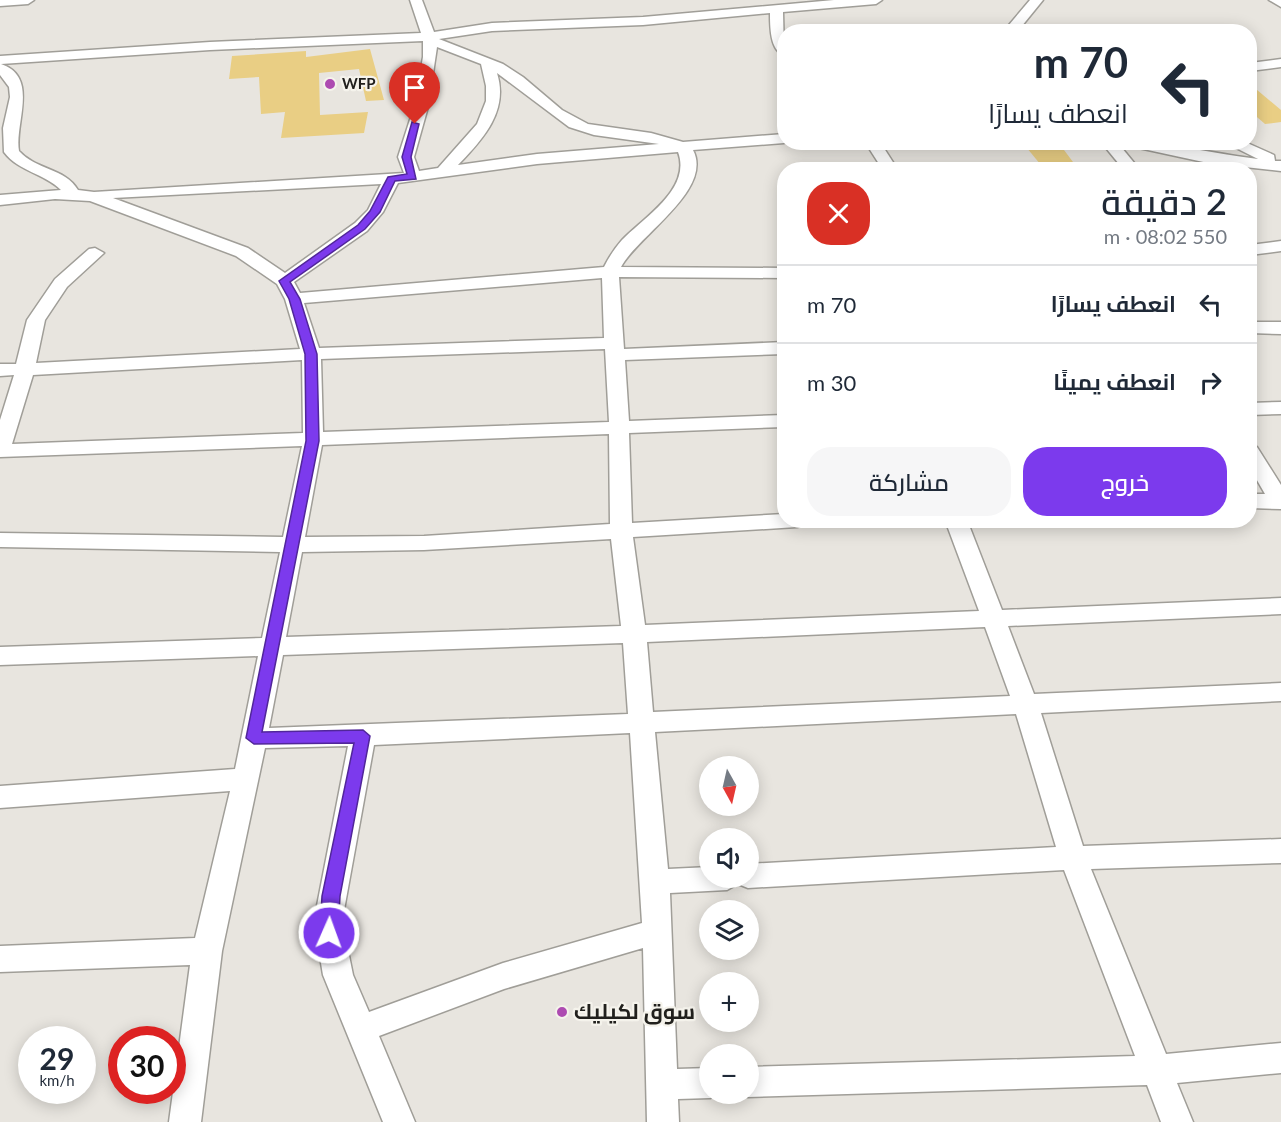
<!DOCTYPE html>
<html lang="ar">
<head>
<meta charset="utf-8">
<style>
	:root { --surface:#fff; --page:#f6f6f7; --text:#1f2937; --muted:#747a83; --line:#e0e1e3; --accent:#7c3aed }
	body { margin:0; font-family:Lato,Cairo,sans-serif; background:var(--page); color:var(--text); direction:rtl; height:100vh; display:flex; flex-direction:column; font-size:22px; white-space:nowrap }
	* { box-sizing:border-box; margin:0 }
	p { font-size:20px; color:var(--muted) }
	.icon { flex:none; width:33px; height:33px; fill:none; stroke:currentColor; stroke-width:2; stroke-linecap:round; stroke-linejoin:round }
	.map { position:relative; flex:1; overflow:hidden; direction:ltr }
	.details { position:absolute; left:777px; top:162px; width:480px; height:366px; display:flex; flex-direction:column; background:var(--surface); border-radius:24px; box-shadow:0 3px 15px #0003; direction:rtl }
	.details>* { flex:none }
	.top-card { position:absolute; left:777px; top:24px; width:480px; height:126px; border-radius:24px; box-shadow:0 3px 15px #0003; direction:rtl; background:#fff; color:var(--text); overflow:hidden }
	.needle { width:39px; rotate:172deg }
	.buttons { position:absolute; left:699px; top:756px; display:grid; gap:12px }
	.buttons a { display:grid; place-items:center; width:60px; height:60px; border-radius:50%; background:var(--surface); box-shadow:0 3px 15px #0003; font-size:30px }
	.speed { position:absolute; left:18px; top:1026px; display:flex; gap:12px; font-size:30px; font-weight:700; text-align:center }
	.speed>* { display:grid; place-content:center; width:78px; height:78px; border-radius:50%; background:var(--surface); box-shadow:0 3px 15px #0003; line-height:1 }
	.speed small { font-size:15px; font-weight:400 }
	.speed .limit { border:9px solid #d22; background:#fff; color:#111 }
	.pin { position:absolute; display:grid; place-items:center; width:51px; height:51px; color:#fff; margin:-62px -26px; border-radius:50% 50% 50% 0; rotate:-45deg; box-shadow:0 0 6px #0007 }
	.pin .icon { rotate:45deg }
	.me { position:absolute; width:66px; margin:-33px; rotate:2deg; stroke-linejoin:round; filter:drop-shadow(0 0 4px #0008) }
	.turn { display:flex; align-items:center; gap:21px; height:126px; padding:0 30px; font-size:27px }
	.turn .icon { width:78px; height:78px; stroke-width:2.5 }
	.turn b { display:block; font-size:42px; line-height:51px }
	.round { display:grid; place-items:center; flex:none; width:63px; height:63px; border-radius:24px; background:var(--page) }
	.head { display:flex; align-items:center; justify-content:space-between; height:102px; padding:0 30px }
	h1 { font-size:36px; font-weight:600; line-height:45px }
	.cta { display:flex; gap:12px; margin-top:auto; padding:12px 30px }
	.cta a { flex:1; height:69px; border-radius:24px; background:var(--accent); color:#fff; font-size:24px; font-weight:600; line-height:69px; text-align:center }
	.cta a+a { background:var(--page); color:var(--text) }
	ul { padding:0; list-style:none }
	li { display:flex; align-items:center; gap:18px; height:78px; padding:0 30px; border-top:2px solid var(--line) }
	li div { flex:1 }
	li b { display:block; font-size:22px }
	li em { font-style:normal }
	.map>svg:first-child { display:block }
	.building { fill:#e9ce84 }
	.lines { fill:none; stroke-linecap:round; stroke-linejoin:round }
	.street-casing { stroke:#a09e98; stroke-width:3 }
	.street { fill:#fff; fill-rule:evenodd }
	.route { fill:#7c3aed; stroke:#51269a; stroke-width:1.5 }
	.poi-dot { fill:#ad4bb1; stroke:#f5f3ec; stroke-width:2 }
	.labels { text-anchor:middle; stroke-width:4.5; stroke-linejoin:round; paint-order:stroke }
	.far-poi-label { font-size:15px; font-weight:bold; fill:#21201d; stroke:#f5f3ec; text-anchor:start }
	.near-poi-label { font-size:21px; font-weight:bold; fill:#21201d; stroke:#f5f3ec; text-anchor:start }
</style>
</head>
<body>
<div class="map">
<svg width="1281" height="1122" viewBox="0 0 1281 1122">
	<rect width="100%" height="100%" fill="#e8e5df"/>
	<g class="building">
		<polygon points="370,49 384,100 366,101 359,69 319,73 320,115 368,112 364,133 281,138 285,112 261,114 259,77 229,79 232,56 306,51 306,57"/>
		<polygon points="1250,84 1281,110 1281,122 1265,124 1250,111"/>
		<polygon points="1022,142 1058,142 1079,170 1045,170"/>
	</g>
	<g class="lines">
		<defs>
			<g id="street">
				<polygon points="0,0 34,0 28,4 0,6"/>
				<path d="M410 0H422L434 32 492 23 643 17 834 0H882L876 4 783 12 784 55C770 51 770 26 770 13L643 25 492 31 439 39 503 64 523 77 562 110 588 124 651 133 683 142 784 134V143L693 150C714 190 637 236 621 267L784 268V278L619 277 624 349 784 342V354L625 360 629 421 784 415V427L629 433 632 523 784 514V520H808L805 525 797 527 633 537 645 625 979 611 945 520H967L1002 610 1281 598V614L1008 626 1034 694 1281 683V701L1041 713 1083 846 1281 839V863L1091 869 1166 1054 1281 1043V1073L1177 1083 1193 1122H1161L1147 1085 748 1097 739 1094H748V1067L1135 1056 1064 870 748 888 738 884 727 890 670 893 677 1069 710 1068V1094H721L710 1098 678 1099 679 1122H647L643 948 504 989 379 1036 415 1122H383L323 975 314 921 348 746 265 748 222 951 201 1122H169L190 965 0 972V946L195 938 230 791 0 808V786L235 769 258 656 0 665V647L262 638 280 552 0 547V533L283 537 302 446 0 457V420L14 375 0 376V364H16L27 320 55 279 89 249 95 248 104 253 67 287 45 320 36 363 300 349 285 299 277 284 236 256 90 201 55 199 0 205V195L61 190C44 173 19 172 4 152L3 128 10 97 9 87 0 75V56L210 42 421 33ZM423 41V57L414 107 398 157 404 173 94 192 78 190C65 168 36 170 19 151 14 124 40 77 1 64L210 50ZM437 47 481 64 486 86V101L477 124 438 168 419 171 414 157 428 107ZM497 73 569 127 594 135 659 144 537 154 458 165C483 139 509 111 497 73ZM678 152C692 189 643 218 622 240 615 248 609 257 604 267L300 293 294 282 367 231 383 212 398 183 537 164ZM381 184 368 210 355 223 285 273 248 248 113 198ZM602 278 604 338 319 348 304 303ZM605 349 609 422 323 432 321 359ZM302 360 303 433 12 444 33 375ZM609 434 610 524 424 536 305 537 322 445ZM611 539 621 626 286 637 302 552 424 550ZM985 627 1010 696 653 712 647 642ZM623 643 628 714 269 728 283 655ZM1016 714 1056 847 748 864V878H710V867L668 869 655 732ZM630 733 642 923 503 963 369 1012 353 975 342 921 374 745Z"/>
				<polygon points="1030,0 1043,0 1017,32 1003,32"/>
				<polygon points="1269,0 1281,0 1281,7"/>
				<polygon points="1281,59 1281,67 1250,71 1250,63"/>
				<polygon points="865,142 880,142 898,170 883,170"/>
				<polygon points="1101,142 1117,142 1140,170 1124,170"/>
				<path d="M1127 142C1171 142 1214 154 1258 159L1224 142H1245L1274 155 1275 161H1281V171L1208 163 1134 147Z"/>
				<polygon points="1281,241 1281,251 1250,255 1250,245"/>
				<polygon points="1250,322 1281,322 1281,334 1250,333"/>
				<polygon points="1281,402 1281,414 1250,415 1250,403"/>
				<polygon points="1250,446 1257,447 1281,485 1281,509 1250,508 1250,494 1265,494 1250,468"/>
			</g>
		</defs>
		<use href="#street" class="street-casing"/>
		<use href="#street" class="street"/>
	</g>
	<polygon class="route" points="412,122 419,124 411,157 416,179 395,181 380,212 365,229 290,282 300,299 317,354 319,441 262,732 363,730 370,736 340,896 338,933 335,939 329,941 323,939 320,933 322,896 354,743 254,744 246,738 306,441 305,354 289,299 279,281 358,225 370,211 388,177 407,174 402,157"/>
	<g class="poi-dot">
		<circle cx="330" cy="84" r="6"/>
		<circle cx="562" cy="1012" r="6"/>
	</g>
	<g class="labels">
		<g class="far-poi-label">
			<text x="342" y="89">WFP</text>
		</g>
		<g class="near-poi-label">
			<text x="574" y="1019">سوق لكيليك</text>
		</g>
	</g>
</svg>
<div class="buttons">
<a><svg class="needle" viewBox="-14 -14 28 28"><path d="M0-13l5 13h-10z" fill="#e53935"/><path d="M0 13l5-13h-10z" fill="#747a83"/></svg></a>
<a><svg class="icon" aria-label="sound" viewBox="0 0 24 24"><path d="M4 9h4l5-4v14l-5-4H4zM17 9q2 3 0 6"/></svg></a>
<a><svg class="icon" aria-label="layers" viewBox="0 0 24 24"><path d="M12 4l9 5-9 5-9-5zM3 14l9 5 9-5"/></svg></a>
<a>+</a>
<a>−</a>
</div>
<div class="speed"><div>29<small>km/h</small></div><div class="limit">30</div></div>
<div class="pin" style="left:415px;top:124px;background:#d93025"><svg class="icon" aria-label="arrive" viewBox="0 0 24 24"><path d="M6 21V4h12l-3 4 3 4H6"/></svg></div>
<svg class="me" style="left:329px;top:933px" viewBox="-20 -20 40 40"><circle r="17" fill="#7c3aed" stroke="#fff" stroke-width="3"/><path d="M0-11L8 9 0 5-8 9z" fill="#fff"/></svg>
<div class="top-card">
<div class="turn"><svg class="icon" aria-label="left" viewBox="0 0 24 24"><path d="M17 20v-9H6M10 6l-5 5 5 5"/></svg><div><b>70 m</b>انعطف يسارًا</div></div>
</div>
<section class="details">
<div class="head"><div><h1>2 دقيقة</h1><p>550 m · 08:02</p></div><a class="round" style="background:#d93025;color:#fff"><svg class="icon" aria-label="close" viewBox="0 0 24 24"><path d="M6 6l12 12M18 6L6 18"/></svg></a></div>
<ul>
<li><svg class="icon" aria-label="left" viewBox="0 0 24 24"><path d="M17 20v-9H6M10 6l-5 5 5 5"/></svg><div><b>انعطف يسارًا</b></div><em>70 m</em></li>
<li><svg class="icon" aria-label="right" viewBox="0 0 24 24"><path d="M7 20v-9h11M14 6l5 5-5 5"/></svg><div><b>انعطف يمينًا</b></div><em>30 m</em></li>
</ul>
<div class="cta"><a>خروج</a><a>مشاركة</a></div>
</section>
</div>
</body>
</html>
